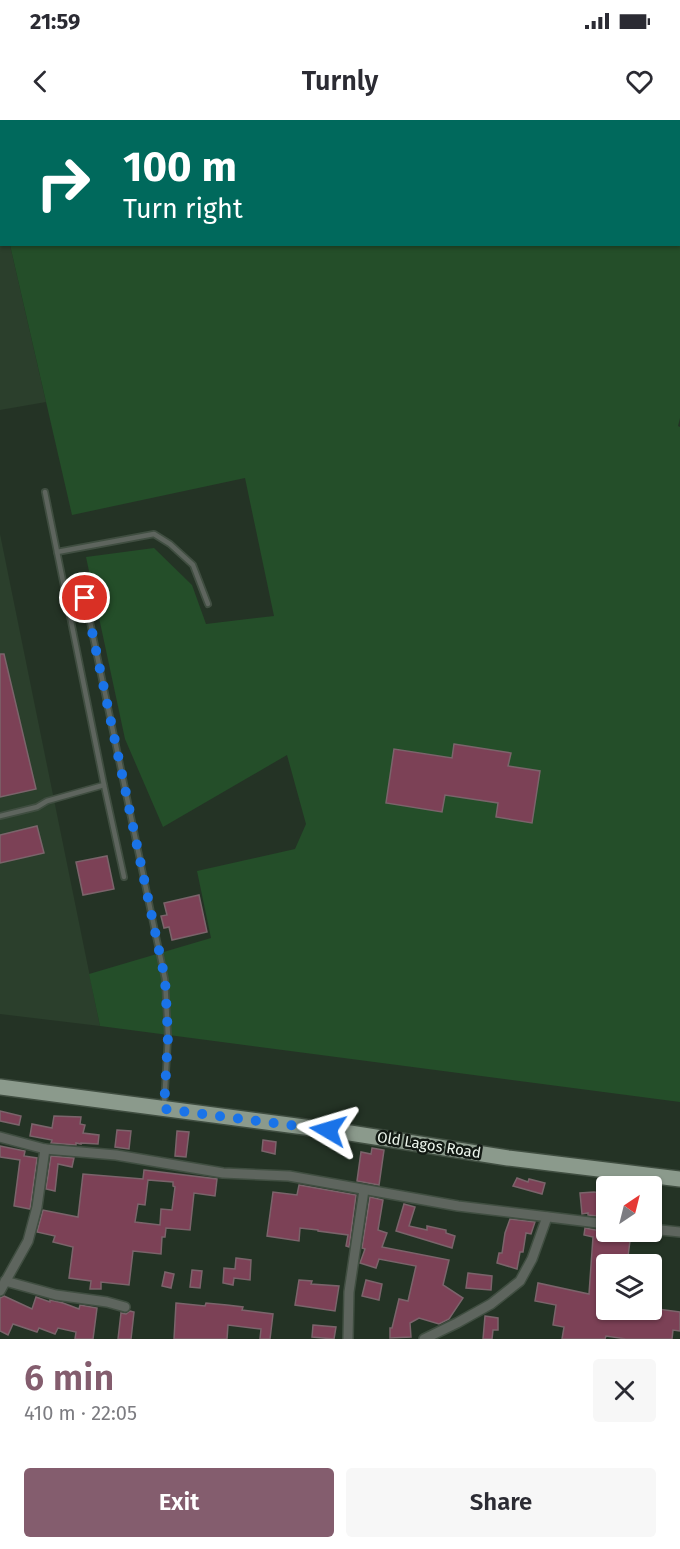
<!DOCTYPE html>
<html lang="en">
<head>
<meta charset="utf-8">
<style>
	:root { --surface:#fff; --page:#f7f7f7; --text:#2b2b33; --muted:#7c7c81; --accent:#845d6e }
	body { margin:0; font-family:"Fira Sans",sans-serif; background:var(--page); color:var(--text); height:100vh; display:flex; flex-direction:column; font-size:22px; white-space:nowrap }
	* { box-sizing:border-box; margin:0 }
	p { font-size:20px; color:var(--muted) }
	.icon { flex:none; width:33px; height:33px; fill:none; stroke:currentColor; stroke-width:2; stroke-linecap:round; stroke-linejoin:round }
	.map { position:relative; height:1219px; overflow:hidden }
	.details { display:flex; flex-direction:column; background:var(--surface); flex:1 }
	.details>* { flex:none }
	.banner { position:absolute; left:0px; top:0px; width:681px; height:126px; box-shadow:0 2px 4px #0004; background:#00695c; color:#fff; overflow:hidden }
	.needle { width:39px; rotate:35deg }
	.fabs { position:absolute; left:596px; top:1056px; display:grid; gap:12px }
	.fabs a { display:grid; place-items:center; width:66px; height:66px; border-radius:6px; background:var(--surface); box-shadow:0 2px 4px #0004; font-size:30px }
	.pin { position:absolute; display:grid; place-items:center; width:51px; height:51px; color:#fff; margin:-26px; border:3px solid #fff; border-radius:50%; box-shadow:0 2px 6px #0007 }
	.me { position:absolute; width:66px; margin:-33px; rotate:277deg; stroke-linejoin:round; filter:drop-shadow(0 0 4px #0008) }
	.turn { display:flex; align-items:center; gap:21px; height:126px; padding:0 24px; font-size:27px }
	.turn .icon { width:78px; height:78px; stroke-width:2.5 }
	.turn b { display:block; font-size:42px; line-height:51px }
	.round { display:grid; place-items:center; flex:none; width:63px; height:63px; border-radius:6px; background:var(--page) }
	.overview { display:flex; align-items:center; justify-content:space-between; height:102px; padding:0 24px }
	h1 { font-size:36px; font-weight:600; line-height:45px; color:var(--accent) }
	.primary-button { display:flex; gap:12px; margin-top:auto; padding:12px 24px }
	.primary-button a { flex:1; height:69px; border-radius:6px; background:var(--accent); color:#fff; font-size:24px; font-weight:600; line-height:69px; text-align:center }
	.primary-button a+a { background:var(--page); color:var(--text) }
	.status { display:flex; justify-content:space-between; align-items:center; height:42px; padding:0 30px; background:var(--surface); direction:ltr }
	.status svg { height:16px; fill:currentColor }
	header { display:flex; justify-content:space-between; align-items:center; height:78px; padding:0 24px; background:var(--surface); font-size:27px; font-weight:600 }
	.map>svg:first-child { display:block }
	.built { fill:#2b3f2c }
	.green { fill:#244e29 }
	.building { fill:#7c4156; stroke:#7b646b; stroke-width:1.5; fill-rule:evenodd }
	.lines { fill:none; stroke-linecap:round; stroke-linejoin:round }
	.lane-casing { stroke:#404e41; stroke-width:8 }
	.street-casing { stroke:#404e41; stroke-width:12 }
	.primary-casing { stroke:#404e41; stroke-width:18 }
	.lane { stroke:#5e655e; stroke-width:4.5 }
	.street { stroke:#5e655e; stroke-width:9 }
	.primary { stroke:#8b9a8c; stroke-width:15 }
	.route { stroke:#1a73e8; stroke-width:10; stroke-dasharray:0 18 }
	.labels { text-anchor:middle; stroke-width:5; stroke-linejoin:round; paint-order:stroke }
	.street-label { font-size:15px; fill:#edf6ed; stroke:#121913 }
</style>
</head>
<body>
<div class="status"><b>21:59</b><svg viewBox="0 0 49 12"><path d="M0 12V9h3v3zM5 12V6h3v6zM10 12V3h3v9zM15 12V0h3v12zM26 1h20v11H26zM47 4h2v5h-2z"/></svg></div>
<header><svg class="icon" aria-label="back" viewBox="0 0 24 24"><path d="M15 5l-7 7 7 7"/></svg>Turnly<svg class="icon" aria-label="heart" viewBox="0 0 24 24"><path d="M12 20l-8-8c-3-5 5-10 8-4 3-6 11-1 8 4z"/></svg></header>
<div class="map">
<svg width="680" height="1219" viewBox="0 0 680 1219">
	<rect width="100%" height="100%" fill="#243325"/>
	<g class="built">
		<polygon points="0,82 2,88 2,124 10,125 46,282 0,290"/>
		<polygon points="0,414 100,906 0,894"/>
	</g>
	<polygon class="green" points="0,0 680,0 680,298 678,306 680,307 680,982 100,906 89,854 211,818 197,751 295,729 306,704 287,635 163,707 125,619 86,437 154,428 192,465 206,504 274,496 245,358 72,395 10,125 680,124 680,2 2,2 1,88 0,82"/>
	<g class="building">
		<polygon points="0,534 4,534 36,669 0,677"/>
		<polygon points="454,624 511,633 508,646 540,651 532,703 496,697 498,683 445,675 442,692 386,683 394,629 452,638"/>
		<polygon points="37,706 44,733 0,743 0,715"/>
		<polygon points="107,736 114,769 83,775 76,742"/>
		<polygon points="199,775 207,812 172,820 169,807 164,808 161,796 167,795 164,783"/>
		<polygon points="0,991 21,996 19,1005 0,1001"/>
		<polygon points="54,996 81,997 80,1004 85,1005 83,1013 99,1015 98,1024 81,1023 81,1024 76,1023 76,1025 51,1023 52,1020 30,1016 32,1004 52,1008"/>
		<polygon points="117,1010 131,1011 129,1029 115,1027"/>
		<polygon points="177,1011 189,1012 186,1037 175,1036"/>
		<polygon points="263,1020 276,1022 275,1034 262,1031"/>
		<polygon points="0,1026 25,1031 24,1036 37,1038 30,1089 14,1086 20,1040 0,1037"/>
		<polygon points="372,1028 384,1030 379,1065 357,1061 361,1032 371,1034"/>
		<polygon points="51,1036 74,1038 72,1047 58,1044 55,1071 46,1069"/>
		<path d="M144 1050 217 1059 215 1076 194 1073 190 1110 166 1108 165 1117H162L161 1134 133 1131 129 1165 101 1162V1169H90L91 1161 69 1158 73 1127 53 1122 55 1116 37 1112 43 1090 78 1097 83 1054 143 1059ZM148 1060 173 1062V1066L175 1067 172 1090 161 1089 160 1105 135 1102 138 1084 145 1085Z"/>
		<polygon points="517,1058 528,1062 529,1059 545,1063 542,1074 513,1066"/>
		<polygon points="299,1065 356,1075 349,1127 346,1126 348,1115 318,1111 318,1110 300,1108 299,1121 267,1116 273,1072 297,1075"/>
		<polygon points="594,1072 606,1074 606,1097 588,1095 588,1093 582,1094 580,1073"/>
		<polygon points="370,1077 383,1080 378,1110 387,1113 382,1127 449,1140 443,1165 463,1178 449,1199 439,1204 419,1198 410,1203 411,1217 390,1218 390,1208 392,1208 399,1179 408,1181 416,1146 379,1139 376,1148 360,1143 365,1129 362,1128"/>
		<polygon points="404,1084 415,1087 409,1106 427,1110 427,1106 446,1110 446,1113 455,1116 452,1128 396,1111"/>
		<polygon points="510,1099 535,1102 531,1114 526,1113 523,1132 520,1132 517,1149 497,1143 499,1133 502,1133 505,1113"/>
		<polygon points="585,1108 606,1112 631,1113 627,1144 606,1144 606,1190 651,1190 651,1188 680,1192 680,1211 673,1210 672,1219 626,1219 606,1216 605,1219 562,1219 564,1207 553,1205 556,1185 535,1181 538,1163 589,1174 593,1117 584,1115"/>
		<polygon points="236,1138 251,1140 250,1160 234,1158 233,1165 223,1163 224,1148 235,1149"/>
		<polygon points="192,1150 202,1151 200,1168 190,1167"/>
		<polygon points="165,1152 174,1154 171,1168 162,1166"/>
		<polygon points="468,1153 492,1156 491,1170 466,1168"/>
		<polygon points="299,1160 312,1161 311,1164 339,1166 335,1191 295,1185"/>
		<polygon points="366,1160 382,1164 379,1180 362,1176"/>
		<polygon points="4,1176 32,1189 36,1177 50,1182 50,1180 63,1183 79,1189 80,1185 97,1188 93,1219 75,1219 76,1212 58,1208 55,1214 39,1208 37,1212 13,1204 8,1215 0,1211 0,1178"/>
		<polygon points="176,1183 205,1186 206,1183 227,1185 243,1187 242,1190 273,1194 270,1219 260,1219 261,1209 228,1205 227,1219 174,1219"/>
		<polygon points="130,1191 134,1192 131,1219 118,1219 121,1193 126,1194"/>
		<polygon points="485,1196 498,1198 498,1210 493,1210 492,1219 483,1219"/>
		<polygon points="313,1205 336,1207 334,1219 312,1217"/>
	</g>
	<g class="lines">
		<defs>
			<g id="lane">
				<polyline points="57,432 154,414 170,424 193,445 208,484"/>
				<polyline points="85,478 165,859 168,917 164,986"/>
				<polyline points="104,665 124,757"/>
				<polyline points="0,696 37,687 47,681 104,665 45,372"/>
			</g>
			<g id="street">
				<polyline points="0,1017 45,1029 116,1035 223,1053 289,1056 458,1086 606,1104"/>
				<polyline points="651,1109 680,1112"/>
				<polyline points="5,1161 56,1175 107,1182 125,1187"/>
				<polyline points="0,1171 28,1121 37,1087 45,1029"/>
				<polyline points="348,1219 349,1172 364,1070"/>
				<polyline points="424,1219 457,1203 491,1184 520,1161 532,1139 547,1097"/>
			</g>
			<polyline id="primary" points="0,967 350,1013 508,1038 680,1059"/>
		</defs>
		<use href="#lane" class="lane-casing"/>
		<use href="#street" class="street-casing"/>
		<use href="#primary" class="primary-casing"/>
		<use href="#lane" class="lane"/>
		<use href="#street" class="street"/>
		<use href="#primary" class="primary"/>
	</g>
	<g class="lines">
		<polyline class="route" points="85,478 165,859 168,916 164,989 328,1010"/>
	</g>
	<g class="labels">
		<g class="street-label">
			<text transform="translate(429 1025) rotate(9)" y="5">Old Lagos Road</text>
		</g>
	</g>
</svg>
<div class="fabs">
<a><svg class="needle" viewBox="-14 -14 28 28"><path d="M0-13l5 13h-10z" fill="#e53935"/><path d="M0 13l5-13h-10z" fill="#7c7c81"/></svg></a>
<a><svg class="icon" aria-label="layers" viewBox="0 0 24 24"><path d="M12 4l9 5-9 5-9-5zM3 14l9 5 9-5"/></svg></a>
</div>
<div class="pin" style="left:85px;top:478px;background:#d93025"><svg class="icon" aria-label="arrive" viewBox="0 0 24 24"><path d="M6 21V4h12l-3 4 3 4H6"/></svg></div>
<svg class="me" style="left:328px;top:1010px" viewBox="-20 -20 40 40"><path d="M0-17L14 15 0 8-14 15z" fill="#1a73e8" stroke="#fff" stroke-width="4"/></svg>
<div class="banner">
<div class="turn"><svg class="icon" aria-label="right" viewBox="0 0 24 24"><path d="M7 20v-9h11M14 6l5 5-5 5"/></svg><div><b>100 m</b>Turn right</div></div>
</div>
</div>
<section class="details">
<div class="overview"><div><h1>6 min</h1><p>410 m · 22:05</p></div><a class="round"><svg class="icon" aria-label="close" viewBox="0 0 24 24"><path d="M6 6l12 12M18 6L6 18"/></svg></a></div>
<div class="primary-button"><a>Exit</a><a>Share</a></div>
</section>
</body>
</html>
